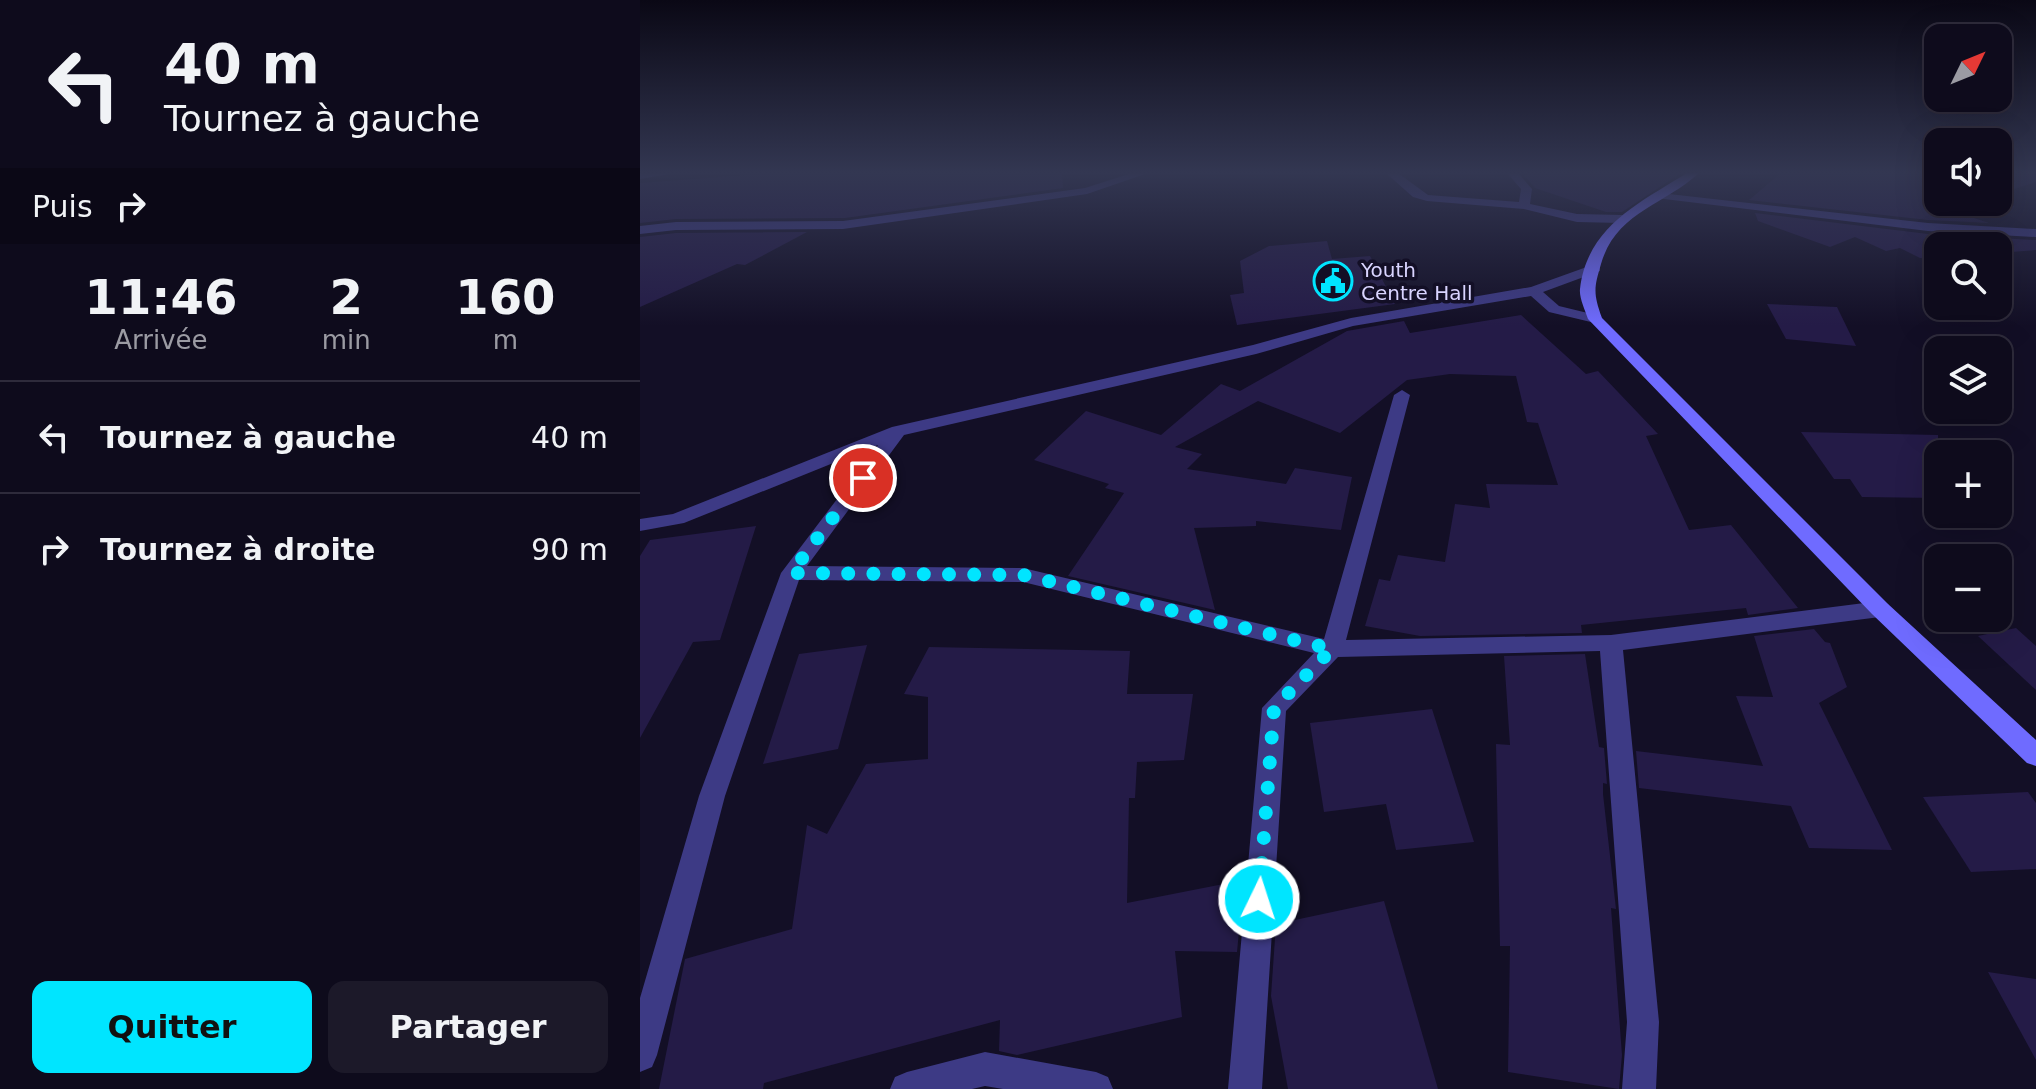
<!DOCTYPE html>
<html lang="fr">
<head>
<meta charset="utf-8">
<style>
	:root { --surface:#0e0b1c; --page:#1c1929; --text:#f1f3f6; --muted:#9b9ba3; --line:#2e2b3b; --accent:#00e5ff }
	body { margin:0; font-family:"DejaVu Sans",sans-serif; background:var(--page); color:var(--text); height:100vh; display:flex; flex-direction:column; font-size:30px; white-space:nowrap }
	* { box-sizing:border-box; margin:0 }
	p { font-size:26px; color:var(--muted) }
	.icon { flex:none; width:44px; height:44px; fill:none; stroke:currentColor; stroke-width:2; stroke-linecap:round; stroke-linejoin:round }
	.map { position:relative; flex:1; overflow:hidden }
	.side { display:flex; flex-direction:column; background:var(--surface); width:640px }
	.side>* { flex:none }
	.guide { background:#0e0b1c; color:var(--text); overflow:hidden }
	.needle { width:52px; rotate:47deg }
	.tools { position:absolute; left:1284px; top:24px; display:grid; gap:16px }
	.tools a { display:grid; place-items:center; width:88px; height:88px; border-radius:16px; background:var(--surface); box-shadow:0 8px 32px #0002,0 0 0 2px var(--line); font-size:40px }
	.pin { position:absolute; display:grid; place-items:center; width:68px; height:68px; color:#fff; margin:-34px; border:4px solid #fff; border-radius:50%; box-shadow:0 2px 8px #0007 }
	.me { position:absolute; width:88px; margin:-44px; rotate:4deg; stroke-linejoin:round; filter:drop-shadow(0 0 6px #0008) }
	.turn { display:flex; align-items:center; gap:28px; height:168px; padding:0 32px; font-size:36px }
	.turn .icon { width:104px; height:104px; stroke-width:2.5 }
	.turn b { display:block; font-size:56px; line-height:68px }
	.then { display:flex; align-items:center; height:76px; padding:0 32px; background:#0003; gap:16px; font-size:30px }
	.eta { display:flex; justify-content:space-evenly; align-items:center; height:136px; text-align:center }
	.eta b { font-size:48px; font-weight:700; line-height:56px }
	.action { display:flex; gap:16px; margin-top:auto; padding:16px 32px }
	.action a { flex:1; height:92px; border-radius:16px; background:var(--accent); color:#111; font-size:32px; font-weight:700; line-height:92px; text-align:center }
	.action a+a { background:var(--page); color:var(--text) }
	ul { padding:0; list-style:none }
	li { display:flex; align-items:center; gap:24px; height:112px; padding:0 32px; border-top:2px solid var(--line) }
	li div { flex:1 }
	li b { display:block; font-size:30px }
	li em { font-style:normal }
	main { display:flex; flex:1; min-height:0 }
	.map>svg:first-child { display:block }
	.building { fill:#241b47 }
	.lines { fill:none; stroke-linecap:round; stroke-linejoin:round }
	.street { fill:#3d3a85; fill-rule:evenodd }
	.secondary { fill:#6f6bff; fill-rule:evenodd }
	.route { stroke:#00e5ff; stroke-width:14; stroke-dasharray:0 25.2 }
	.labels { text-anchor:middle; stroke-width:7; stroke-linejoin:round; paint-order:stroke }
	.far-poi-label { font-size:20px; fill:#d9d4ff; stroke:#130f26; text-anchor:start }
</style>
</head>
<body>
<main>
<section class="side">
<div class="guide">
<div class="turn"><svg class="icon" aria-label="left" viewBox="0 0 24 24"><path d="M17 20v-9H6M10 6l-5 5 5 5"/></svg><div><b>40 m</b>Tournez à gauche</div></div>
<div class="then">Puis<svg class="icon" aria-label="right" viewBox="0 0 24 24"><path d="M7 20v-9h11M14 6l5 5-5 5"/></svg></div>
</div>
<div class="eta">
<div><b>11:46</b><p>Arrivée</p></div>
<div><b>2</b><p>min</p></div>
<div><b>160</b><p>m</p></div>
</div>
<ul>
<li><svg class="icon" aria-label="left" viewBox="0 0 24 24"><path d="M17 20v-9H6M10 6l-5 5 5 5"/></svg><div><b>Tournez à gauche</b></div><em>40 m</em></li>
<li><svg class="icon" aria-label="right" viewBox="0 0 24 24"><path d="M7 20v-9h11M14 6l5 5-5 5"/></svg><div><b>Tournez à droite</b></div><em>90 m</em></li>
</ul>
<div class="action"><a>Quitter</a><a>Partager</a></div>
</section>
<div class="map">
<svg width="1396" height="1089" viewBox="0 0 1396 1089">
	<rect width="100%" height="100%" fill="#130f26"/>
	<g class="building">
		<polygon points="133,173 422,173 423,188 205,218 36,219 0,223 0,183"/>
		<polygon points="882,173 1041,173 982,212 966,212 895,188"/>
		<polygon points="1141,173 1298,173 1298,202 1358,201 1375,207 1331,217 1349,223 1288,220 1109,200"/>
		<polygon points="1358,173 1396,173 1396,182 1358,194"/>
		<polygon points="1115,213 1288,234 1396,240 1396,250 1358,253 1358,246 1298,246 1298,257 1280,258 1260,248 1246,251 1215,237 1190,247 1118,221"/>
		<polygon points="167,232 105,265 97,264 0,307 0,237 36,233"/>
		<polygon points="687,241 692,259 730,256 755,304 597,325 590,295 604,293 600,261 629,246"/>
		<polygon points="1127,304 1197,307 1216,346 1146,339"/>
		<polygon points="881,315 946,374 958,371 1018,434 1006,436 1049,530 1091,525 1158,608 1108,615 1106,608 941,625 942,633 780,636 725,626 739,579 750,581 758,555 805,562 815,504 850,508 846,484 918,485 898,423 887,422 876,376 810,374 767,380 700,433 618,401 535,447 562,454 547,469 646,484 655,468 712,477 701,530 616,521 616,526 554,528 575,610 428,576 484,493 465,488 469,484 394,460 446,411 521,435 581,384 600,391 707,331 764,321 770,333"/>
		<polygon points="1161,432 1298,435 1298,498 1222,497 1210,479 1194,479"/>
		<polygon points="116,526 80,640 53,642 0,738 0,556 10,540"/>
		<polygon points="1376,628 1396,646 1396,690 1338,636"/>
		<polygon points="1174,629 1185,642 1190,643 1207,687 1179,703 1252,850 1169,848 1151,806 999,788 996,751 1123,766 1096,696 1133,697 1114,636"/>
		<polygon points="227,645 198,749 123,764 159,654"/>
		<polygon points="289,647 490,651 487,694 553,694 544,760 497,762 495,798 489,798 487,903 604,880 597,952 535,951 542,1017 377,1055 359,1051 360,1020 124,1083 123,1089 19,1089 45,959 152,929 167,825 187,834 226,764 288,759 288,697 264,694"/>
		<polygon points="945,654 959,747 964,748 967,784 963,783 963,794 976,909 971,908 982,1055 979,1089 868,1072 870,946 860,946 856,744 870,745 864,656"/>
		<polygon points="792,709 834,842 756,850 746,804 684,812 670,723"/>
		<polygon points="1388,792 1396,803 1396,869 1331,872 1283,797"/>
		<polygon points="744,901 798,1089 648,1089 631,996 636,924"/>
		<polygon points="1348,972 1396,979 1396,1060"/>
	</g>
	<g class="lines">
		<g class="street">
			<polygon points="0,173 35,173 0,179"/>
			<polygon points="492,173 508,173 447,194 203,229 36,230 0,234 0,226 36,222 203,221 445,188"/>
			<polygon points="746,173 758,173 788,195 879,202 881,189 867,173 878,173 892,189 890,204 937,214 982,215 988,219 982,223 937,222 884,209 787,201 773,197"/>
			<polygon points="1020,193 1288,223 1396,229 1396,237 1288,231 1016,198 1016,194"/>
			<polygon points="955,264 960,265 960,271 903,292 919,306 960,316 960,322 955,323 909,312 891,296 713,326 616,354 264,435 167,566 383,568 684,639 754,395 762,390 770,395 706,640 971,635 1240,601 1248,604 1251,609 1248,614 1240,617 983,650 1019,1022 1016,1089 982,1089 987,1022 960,651 698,657 646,711 622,1089 588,1089 622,708 674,653 383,582 159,580 85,796 17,1055 12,1067 0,1072 0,998 59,796 141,573 238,445 44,523 0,531 0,519 33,514 252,427 613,345 711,318 891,287"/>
			<polygon points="345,1052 456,1072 468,1077 473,1089 363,1089 345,1086 332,1089 250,1089 255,1077 267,1072"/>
		</g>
		<path class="secondary" d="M1047 173H1059C1023 206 976 212 961 264 954 288 953 293 962 318L1248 604 1396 740V766L1387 763 1232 614 948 319C945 310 939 298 940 289 947 227 999 203 1047 173Z"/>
	</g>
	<linearGradient id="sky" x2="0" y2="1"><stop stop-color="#0a0815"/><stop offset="0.53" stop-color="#333752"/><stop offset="1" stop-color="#333752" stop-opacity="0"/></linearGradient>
	<rect width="1396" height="326" fill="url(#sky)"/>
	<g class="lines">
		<polyline class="route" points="223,478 151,573 383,575 692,649 634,708 619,899"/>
	</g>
	<defs>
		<symbol id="civic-ring" viewBox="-11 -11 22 22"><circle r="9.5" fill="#130f26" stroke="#00e5ff" stroke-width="1.5"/><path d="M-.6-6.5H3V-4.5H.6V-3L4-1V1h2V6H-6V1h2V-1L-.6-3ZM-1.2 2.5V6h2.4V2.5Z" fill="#00e5ff"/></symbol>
	</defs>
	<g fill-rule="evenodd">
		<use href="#civic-ring" x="671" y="259" width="44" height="44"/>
	</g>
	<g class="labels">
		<g class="far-poi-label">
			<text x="721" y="277">Youth<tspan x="721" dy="23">Centre Hall</tspan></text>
		</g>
	</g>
</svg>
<div class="tools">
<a><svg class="needle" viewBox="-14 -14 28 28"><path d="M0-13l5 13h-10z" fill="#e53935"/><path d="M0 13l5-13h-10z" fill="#9b9ba3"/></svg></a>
<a><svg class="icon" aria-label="sound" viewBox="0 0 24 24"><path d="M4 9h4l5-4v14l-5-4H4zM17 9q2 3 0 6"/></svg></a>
<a><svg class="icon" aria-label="search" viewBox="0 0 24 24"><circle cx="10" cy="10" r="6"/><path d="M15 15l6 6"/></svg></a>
<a><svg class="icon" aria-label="layers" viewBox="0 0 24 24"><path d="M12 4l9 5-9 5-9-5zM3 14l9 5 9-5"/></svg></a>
<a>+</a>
<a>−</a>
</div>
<div class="pin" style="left:223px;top:478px;background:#d93025"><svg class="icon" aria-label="arrive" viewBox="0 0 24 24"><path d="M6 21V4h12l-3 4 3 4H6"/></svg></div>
<svg class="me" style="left:619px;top:899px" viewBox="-20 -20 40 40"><circle r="17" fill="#00e5ff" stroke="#fff" stroke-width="3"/><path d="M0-11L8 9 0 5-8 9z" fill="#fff"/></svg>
</div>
</main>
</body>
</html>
